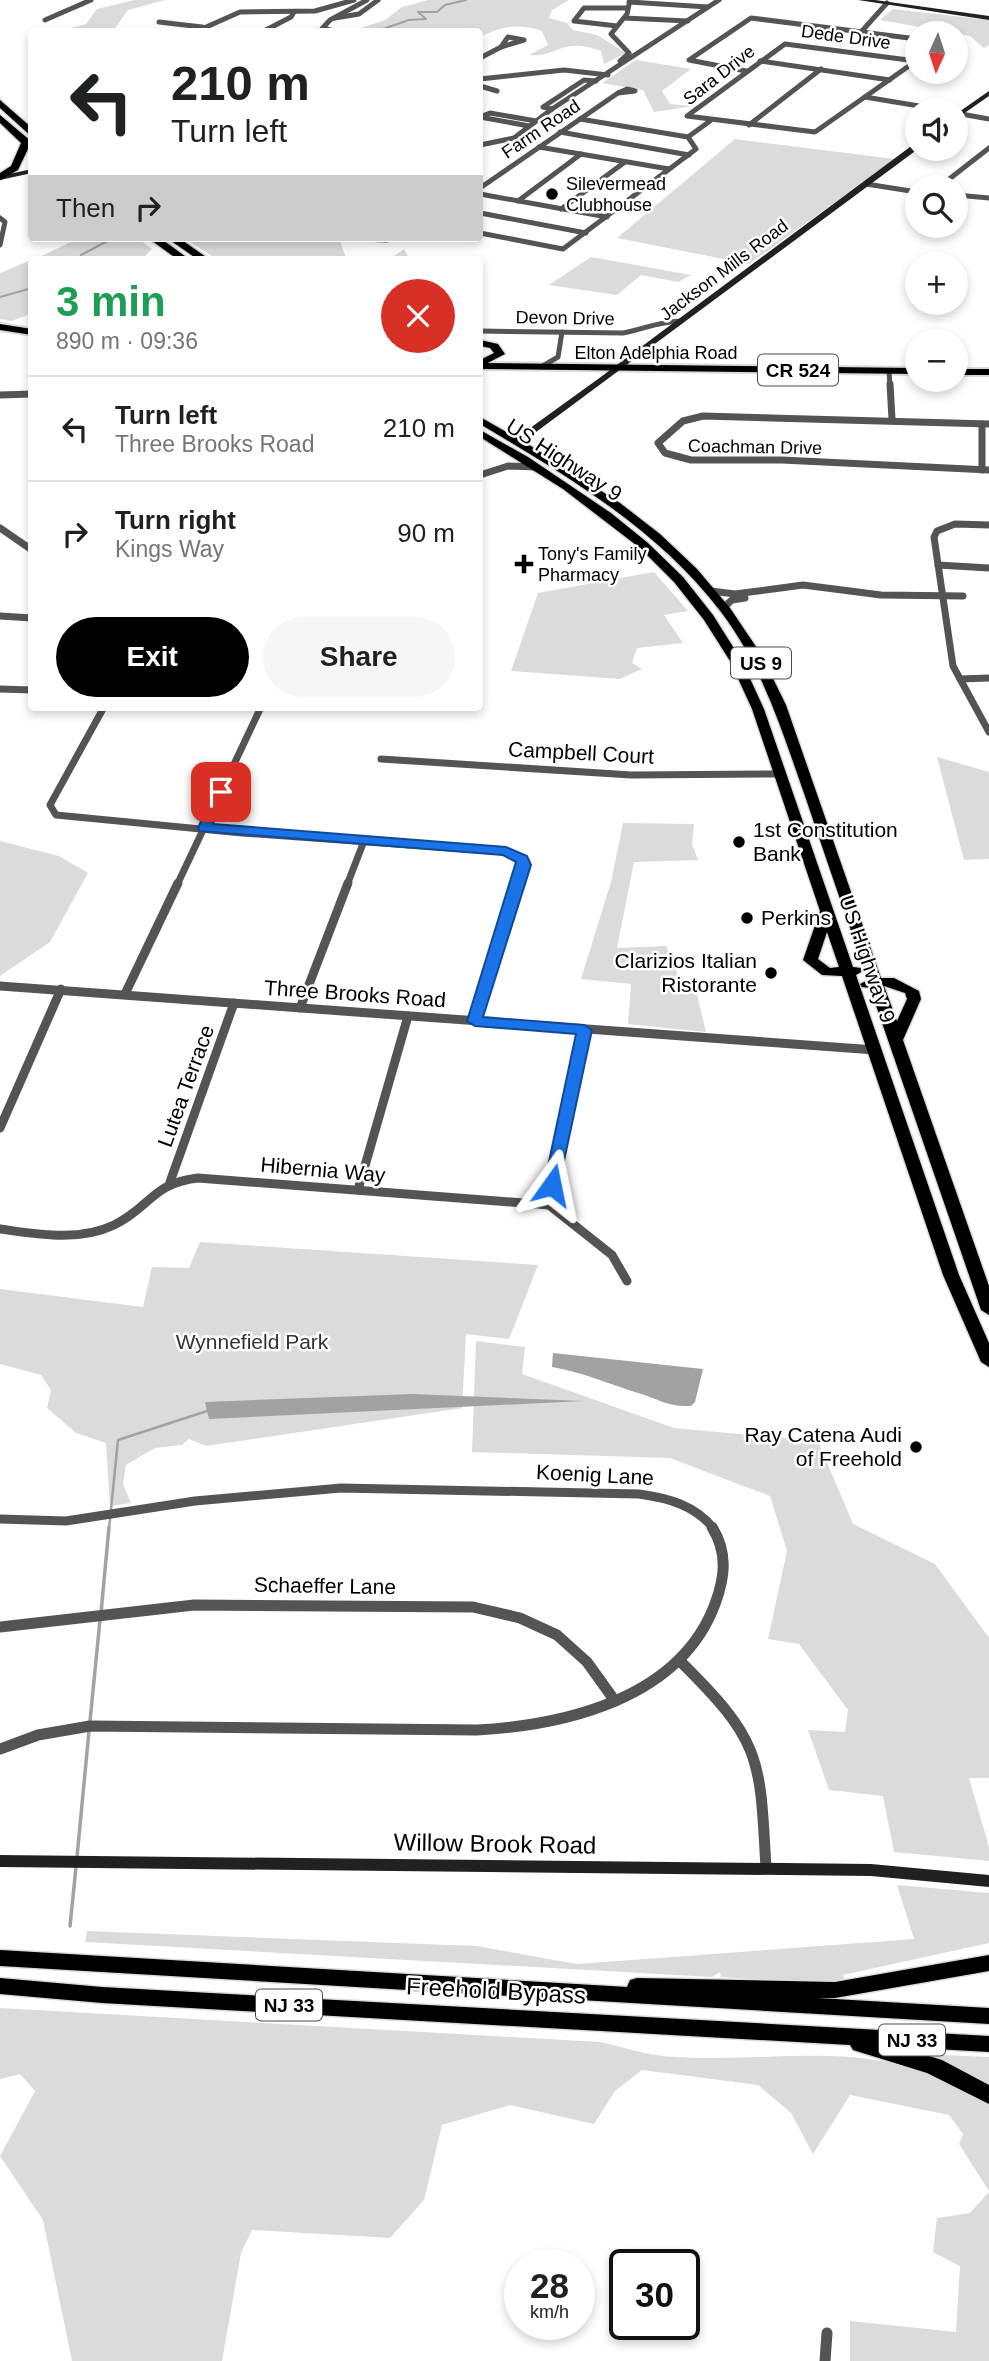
<!DOCTYPE html>
<html lang="en">
<head>
<meta charset="utf-8">
<style>
	:root { --surface:#fff; --page:#f6f6f6; --text:#202124; --muted:#757577; --line:#e0e0e0; --accent:#000 }
	body { margin:0; font-family:Helvetica,sans-serif; background:var(--page); color:var(--text); height:100vh; display:flex; flex-direction:column; font-size:26px; white-space:nowrap }
	* { box-sizing:border-box; margin:0 }
	p { font-size:23px; color:var(--muted) }
	.icon { flex:none; width:38px; height:38px; fill:none; stroke:currentColor; stroke-width:2; stroke-linecap:round; stroke-linejoin:round }
	.map { position:relative; flex:1; overflow:hidden }
	.sheet { position:absolute; left:28px; top:256px; width:455px; height:455px; display:flex; flex-direction:column; background:var(--surface); border-radius:7px; box-shadow:0 4px 10px #0003 }
	.sheet>* { flex:none }
	.guide { position:absolute; left:28px; top:28px; width:455px; height:214px; border-radius:7px; box-shadow:0 4px 10px #0003; background:#fff; color:var(--text); overflow:hidden }
	.needle { width:46px; rotate:183deg }
	.controls { position:absolute; left:905px; top:21px; display:grid; gap:14px }
	.controls a { display:grid; place-items:center; width:63px; height:63px; border-radius:50%; background:var(--surface); box-shadow:0 4px 10px #0003; font-size:35px }
	.speed { position:absolute; left:504px; top:2249px; display:flex; gap:14px; font-size:35px; font-weight:700; text-align:center }
	.speed>* { display:grid; place-content:center; width:91px; height:91px; border-radius:50%; background:var(--surface); box-shadow:0 4px 10px #0003; line-height:1 }
	.speed small { font-size:18px; font-weight:400 }
	.speed .limit { border:4px solid #111; border-radius:10px; background:#fff; color:#111 }
	.pin { position:absolute; display:grid; place-items:center; width:60px; height:60px; color:#fff; margin:-30px; border-radius:14px; box-shadow:0 4px 10px #0006 }
	.me { position:absolute; width:77px; margin:-38px; rotate:12deg; stroke-linejoin:round; filter:drop-shadow(0 0 5px #0008) }
	.turn { display:flex; align-items:center; gap:24px; height:147px; padding:0 28px; font-size:32px }
	.turn .icon { width:91px; height:91px; stroke-width:2.5 }
	.turn b { display:block; font-size:49px; line-height:60px }
	.then { display:flex; align-items:center; height:66px; padding:0 28px; background:#0003; gap:14px; font-size:26px }
	.round { display:grid; place-items:center; flex:none; width:74px; height:74px; border-radius:37px; background:var(--page) }
	.summary { display:flex; align-items:center; justify-content:space-between; height:119px; padding:0 28px }
	h1 { font-size:42px; font-weight:800; line-height:52px; color:#1e9e55 }
	.primary-button { display:flex; gap:14px; margin-top:auto; padding:14px 28px }
	.primary-button a { flex:1; height:80px; border-radius:42px; background:var(--accent); color:#fff; font-size:28px; font-weight:800; line-height:80px; text-align:center }
	.primary-button a+a { background:var(--page); color:var(--text) }
	ul { padding:0; list-style:none }
	li { display:flex; align-items:center; gap:21px; height:105px; padding:0 28px; border-top:2px solid var(--line) }
	li div { flex:1 }
	li b { display:block; font-size:26px }
	li em { font-style:normal }
	.map>svg:first-child { display:block }
	.green { fill:#dbdbdb }
	.water { fill:#a2a2a2 }
	.lines { fill:none; stroke-linecap:round; stroke-linejoin:round }
	.stream-far2 { stroke:#a2a2a2; stroke-width:2 }
	.stream-far1 { stroke:#a2a2a2; stroke-width:2.5 }
	.stream { stroke:#a2a2a2; stroke-width:3.5 }
	.primary-casing { stroke:#dbdbdb; stroke-width:4 }
	.highway-casing { stroke:#dbdbdb; stroke-width:3 }
	.street-far3 { stroke:#545454; stroke-width:5 }
	.street-far2 { stroke:#545454; stroke-width:7 }
	.street-far1 { stroke:#545454; stroke-width:9 }
	.street { stroke:#545454; stroke-width:11 }
	.secondary { fill:#212121; fill-rule:evenodd }
	.primary { fill:#000; fill-rule:evenodd }
	.highway { fill:#000; fill-rule:evenodd }
	.route { fill:#1a73e8; stroke:#114b97; stroke-width:2 }
	.poi-dot { fill:#000; stroke:#fff; stroke-width:2.5 }
	.labels { text-anchor:middle; stroke-width:5; stroke-linejoin:round; paint-order:stroke }
	.far-street-label { font-size:18px; fill:#000; stroke:#fff }
	.far-poi-label { font-size:18px; fill:#000; stroke:#fff; text-anchor:start }
	.shield { fill:#fff; stroke:#4c4c4c; stroke-width:2 }
	.shield-label { font-size:19px; font-weight:bold; fill:#000 }
	.street-label { font-size:21px; fill:#000; stroke:#fff }
	.poi-label { font-size:21px; fill:#000; stroke:#fff; text-anchor:start }
	.park-label { font-size:21px; fill:#323232; stroke:#fff }
	.near-street-label { font-size:24px; fill:#000; stroke:#fff }
</style>
</head>
<body>
<div class="map">
<svg width="989" height="2361" viewBox="0 0 989 2361">
	<rect width="100%" height="100%" fill="#fff"/>
	<g class="green">
		<polygon points="135,0 165,0 128,10 113,31 60,31 86,24 97,9"/>
		<path d="M428 0H569L552 10 549 18 567 23 573 30 597 35 626 53 604 64 601 51C562 36 557 58 529 55L548 45 542 31C519 23 501 26 480 37V32H349L385 20 402 7Z"/>
		<polygon points="893,9 989,20 989,45 984,48 970,36 880,20"/>
		<polygon points="636,60 691,69 662,91 670,104 694,106 654,112 643,90 602,83"/>
		<polygon points="735,139 895,159 749,264 617,238"/>
		<polygon points="74,238 137,238 152,249 142,259 35,259 73,241"/>
		<path d="M184 238H293C310 245 323 238 340 241L346 258 394 256 404 249 409 259H281L277 256 217 259Z"/>
		<polygon points="591,257 691,275 678,282 641,275 617,295 549,285"/>
		<polygon points="31,260 31,314 11,321 0,319 0,273"/>
		<polygon points="654,572 688,611 664,615 683,643 637,648 632,663 642,669 620,679 511,671 538,593"/>
		<polygon points="937,757 989,772 989,859 964,860"/>
		<polygon points="623,823 694,824 692,844 698,860 634,862 617,948 666,946 684,990 696,990 706,1032 628,1024 631,984 581,979 611,882"/>
		<polygon points="0,841 59,856 88,873 50,942 0,976"/>
		<polygon points="200,1242 538,1265 509,1339 466,1334 462,1408 206,1446 189,1439 182,1445 155,1448 126,1465 123,1484 131,1503 110,1506 106,1443 76,1433 47,1408 51,1390 41,1375 0,1364 0,1289 143,1307 152,1267 189,1268"/>
		<polygon points="476,1341 525,1347 522,1374 674,1428 818,1441 853,1524 935,1564 989,1638 989,1778 969,1778 989,1847 989,1861 894,1852 883,1796 829,1790 808,1730 845,1732 848,1710 799,1644 768,1639 787,1551 770,1496 670,1458 472,1452"/>
		<polygon points="897,1885 989,1893 989,1943 843,1975 848,1985 721,1977 720,1972 712,1977 85,1942 87,1931 476,1946 577,1964 914,1939"/>
		<path d="M0 2008 600 2042C624 2047 649 2056 674 2057 769 2063 863 2039 952 2084 965 2090 980 2095 989 2106V2191L959 2144 963 2134 949 2115 850 2095 813 2154 791 2113 758 2085 642 2070 615 2091 594 2124 510 2105 442 2125 424 2200 390 2238 252 2230 241 2253 222 2361H72L43 2220 0 2156 35 2091 20 2074 0 2079Z"/>
		<polygon points="920,2054 989,2057 989,2087"/>
		<polygon points="989,2192 989,2361 850,2361 850,2321 956,2332 960,2266 933,2252 937,2218 970,2213"/>
	</g>
	<g class="water">
		<path d="M553 1353 703 1369 695 1402 691 1406C667 1407 659 1399 638 1393 609 1384 582 1372 552 1367Z"/>
		<polygon points="413,1394 584,1401 209,1419 205,1402"/>
	</g>
	<g class="lines">
		<g class="stream-far2">
			<polyline points="374,32 409,20 426,19 418,12 437,12 445,5 466,0"/>
			<polyline points="80,259 81,255 113,238"/>
			<polyline points="0,297 32,288"/>
		</g>
		<polyline class="stream-far1" points="109,1529 118,1440 207,1411"/>
		<g class="stream">
			<polyline points="101,1613 109,1527"/>
			<polyline points="90,1721 100,1620"/>
			<polyline points="77,1857 89,1731"/>
			<polyline points="70,1926 76,1867"/>
		</g>
		<defs>
			<g id="primary">
				<polygon points="0,324 32,329 32,335 0,330"/>
				<polygon points="480,363 917,368 917,374 480,369"/>
				<rect x="956" y="369" width="33" height="6"/>
			</g>
			<g id="highway">
				<polygon points="0,100 32,128 32,137 0,108"/>
				<polygon points="0,115 32,142 32,150 28,149 18,170 0,180 0,173 11,166 21,143 0,123"/>
				<polygon points="148,238 160,238 189,259 177,259"/>
				<polygon points="167,238 179,238 209,259 197,259"/>
				<polygon points="480,340 498,344 505,354 480,367 480,360 494,353 490,348 480,346"/>
				<path d="M480 417 531 446 620 503 660 534 697 569 730 608 761 654 786 705 881 978H894L919 991 921 999 903 1040 989 1286V1315L981 1310 870 988 862 987 860 984 868 980C847 919 826 859 806 799 783 734 763 667 721 612 658 529 567 476 480 424ZM884 986 905 993 907 999 897 1021Z"/>
				<path d="M480 430 528 457 611 513 648 543 683 577 713 615 742 661 764 709 853 967 861 968 863 971 856 975 959 1275 989 1343V1367L981 1362 943 1275 842 976 822 975 803 960 820 911 752 709 730 661 704 620 674 582 640 548 563 489 480 437ZM827 932 839 967 830 968 818 959Z"/>
				<polygon points="0,1950 627,1987 630,1980 637,1978 835,1982 989,1955 989,1971 835,1998 818,1998 989,2008 989,2024 0,1966"/>
				<polygon points="0,1978 102,1987 989,2036 989,2052 900,2047 942,2060 989,2085 989,2104 927,2073 853,2050 850,2045 102,2003 0,1994"/>
			</g>
		</defs>
		<use href="#primary" class="primary-casing"/>
		<use href="#highway" class="highway-casing"/>
		<g class="street-far3">
			<polyline points="629,2 708,7"/>
			<polyline points="335,18 359,14 378,0"/>
			<polyline points="624,18 688,21"/>
			<polyline points="45,20 91,0"/>
			<polyline points="159,22 202,27"/>
			<polyline points="617,26 574,21 584,8 628,8"/>
			<polyline points="323,28 337,32"/>
			<polyline points="862,31 887,3"/>
			<polyline points="195,32 240,12 315,11 354,0"/>
			<polyline points="262,32 291,17 294,12"/>
			<polyline points="319,32 330,20 367,0"/>
			<polygon points="508,37 524,40 501,47"/>
			<polygon points="785,44 916,61 815,132 687,116"/>
			<polyline points="480,58 501,47"/>
			<polyline points="620,61 629,53 611,34 627,14 630,0"/>
			<polyline points="760,61 890,80"/>
			<polyline points="746,71 689,60 751,18 917,39"/>
			<polyline points="480,79 564,70 608,75"/>
			<polyline points="480,86 497,91"/>
			<polygon points="627,89 635,91 618,93"/>
			<polyline points="865,97 943,110"/>
			<polyline points="552,109 543,107 584,80 596,81"/>
			<polyline points="956,113 989,119"/>
			<polyline points="749,125 821,69"/>
			<polyline points="529,126 480,117 490,113 536,121"/>
			<polyline points="560,132 689,155"/>
			<polyline points="688,137 710,121"/>
			<polyline points="480,145 514,138 552,109 719,0"/>
			<polyline points="539,147 669,169"/>
			<polyline points="866,184 917,192"/>
			<polyline points="939,187 989,148"/>
			<polyline points="480,188 618,93"/>
			<polyline points="480,194 607,217"/>
			<polyline points="956,195 989,198"/>
			<polyline points="518,201 581,154"/>
			<polyline points="561,209 625,162"/>
			<polyline points="480,213 586,233"/>
			<polyline points="0,218 5,222 0,245"/>
			<polyline points="480,233 563,249 696,149 688,137 580,119"/>
			<polyline points="338,238 387,240"/>
			<path d="M480 331 623 333C646 329 655 322 681 321"/>
			<polyline points="541,367 558,357 562,332"/>
			<polyline points="889,371 890,386"/>
		</g>
		<g class="street-far2">
			<polyline points="890,384 892,419"/>
			<polyline points="0,395 32,394"/>
			<polyline points="982,424 982,470"/>
			<polyline points="989,424 703,416 683,421 658,443 665,453 691,460 782,460 989,470"/>
			<polyline points="480,475 508,466 536,467"/>
			<polyline points="989,525 955,524 937,531 934,537 953,666 989,732"/>
			<polyline points="0,528 32,550"/>
			<polyline points="938,565 989,568"/>
			<polyline points="711,591 735,594 803,585 881,595 963,596"/>
			<polyline points="724,607 732,600 745,598"/>
			<polyline points="0,616 32,618"/>
			<polyline points="960,679 989,678"/>
			<polyline points="0,689 32,690"/>
			<polyline points="104,707 50,805 56,815 242,833 506,852 519,856 524,865 518,885"/>
			<polyline points="381,759 631,775 780,774"/>
			<polyline points="177,885 261,707"/>
			<polyline points="347,885 364,841"/>
		</g>
		<g class="street-far1">
			<polyline points="0,986 875,1050"/>
			<polyline points="125,994 178,883"/>
			<polyline points="300,1008 348,883"/>
			<polyline points="475,1021 518,883"/>
			<polyline points="0,1128 61,989"/>
			<polyline points="170,1182 234,1003"/>
			<polyline points="358,1190 408,1016"/>
			<polyline points="549,1205 584,1030"/>
			<path d="M0 1229C37 1234 79 1242 114 1225 150 1208 152 1183 198 1178L549 1205 612 1255 627 1281"/>
			<path d="M0 1519 66 1521 195 1501 341 1488 639 1494C668 1498 695 1505 714 1529"/>
		</g>
		<g class="street">
			<polyline points="0,1627 194,1605 473,1607 520,1618 557,1635 587,1662 615,1701"/>
			<path d="M680 1661C762 1742 760 1757 766 1869"/>
			<path d="M0 1749 38 1735 90 1726 477 1730C567 1725 680 1698 715 1604 725 1577 728 1553 712 1527"/>
			<polyline points="825,2361 827,2333"/>
		</g>
		<g class="secondary">
			<polygon points="858,0 875,0 989,16 989,20"/>
			<polygon points="989,91 989,96 956,119 956,114"/>
			<polygon points="914,144 917,144 918,149 532,435 517,441 511,441 511,437 526,431 598,379"/>
			<polygon points="32,169 32,173 0,180 0,176"/>
			<polygon points="0,1855 871,1864 989,1875 989,1887 871,1876 0,1867"/>
		</g>
		<use href="#primary" class="primary"/>
		<use href="#highway" class="highway"/>
	</g>
	<polygon class="route" points="221,788 227,792 213,824 506,847 527,856 531,865 483,1017 584,1025 592,1030 558,1189 547,1189 544,1185 576,1034 475,1026 467,1021 516,862 503,855 200,831 198,828 214,792"/>
	<g class="poi-dot">
		<circle cx="552" cy="194" r="7"/>
		<path d="M520.5 553.5h7v7h7v7h-7v7h-7v-7h-7v-7h7z"/>
		<circle cx="739" cy="842" r="7"/>
		<circle cx="747" cy="918" r="7"/>
		<circle cx="771" cy="973" r="7"/>
		<circle cx="916" cy="1447" r="7"/>
	</g>
	<g class="labels">
		<g class="far-street-label">
			<text transform="translate(846 37) rotate(8)" y="6">Dede Drive</text>
			<text transform="translate(719 75) rotate(-38)" y="6">Sara Drive</text>
			<text transform="translate(541 129) rotate(-34)" y="6">Farm Road</text>
			<text transform="translate(724 270) rotate(-37)" y="6">Jackson Mills Road</text>
			<text transform="translate(565 318) rotate(1)" y="6">Devon Drive</text>
			<text x="656" y="359">Elton Adelphia Road</text>
			<text transform="translate(755 447) rotate(1)" y="6">Coachman Drive</text>
		</g>
		<g class="far-poi-label">
			<text x="566" y="190">Silevermead<tspan x="566" dy="21">Clubhouse</tspan></text>
			<text x="538" y="560">Tony's Family<tspan x="538" dy="21">Pharmacy</tspan></text>
		</g>
		<g class="shield">
			<rect x="758" y="354.5" width="80" height="31" rx="5"/>
			<rect x="731" y="647.5" width="60" height="31" rx="5"/>
			<rect x="256" y="1989.5" width="66" height="31" rx="5"/>
			<rect x="879" y="2024.5" width="66" height="31" rx="5"/>
		</g>
		<g class="shield-label">
			<text x="798" y="377">CR 524</text>
			<text x="761" y="670">US 9</text>
			<text x="289" y="2012">NJ 33</text>
			<text x="912" y="2047">NJ 33</text>
		</g>
		<g class="street-label">
			<text transform="translate(564 460) rotate(33)" y="7">US Highway 9</text>
			<text transform="translate(581 753) rotate(3)" y="7">Campbell Court</text>
			<text transform="translate(867 959) rotate(71)" y="7">US Highway 9</text>
			<text transform="translate(355 994) rotate(4)" y="7">Three Brooks Road</text>
			<text transform="translate(186 1086) rotate(-70)" y="7">Lutea Terrace</text>
			<text transform="translate(323 1170) rotate(5)" y="7">Hibernia Way</text>
			<text transform="translate(595 1475) rotate(3)" y="7">Koenig Lane</text>
			<text transform="translate(325 1586) rotate(1)" y="7">Schaeffer Lane</text>
		</g>
		<g class="poi-label">
			<text x="753" y="837">1st Constitution<tspan x="753" dy="24">Bank</tspan></text>
			<text x="761" y="925">Perkins</text>
			<text x="757" y="968" text-anchor="end">Clarizios Italian<tspan x="757" dy="24">Ristorante</tspan></text>
			<text x="902" y="1442" text-anchor="end">Ray Catena Audi<tspan x="902" dy="24">of Freehold</tspan></text>
		</g>
		<g class="park-label">
			<text x="252" y="1349">Wynnefield Park</text>
		</g>
		<g class="near-street-label">
			<text transform="translate(495 1844) rotate(1)" y="8">Willow Brook Road</text>
			<text transform="translate(496 1991) rotate(3)" y="8">Freehold Bypass</text>
		</g>
	</g>
</svg>
<div class="controls">
<a><svg class="needle" viewBox="-14 -14 28 28"><path d="M0-13l5 13h-10z" fill="#e53935"/><path d="M0 13l5-13h-10z" fill="#757577"/></svg></a>
<a><svg class="icon" aria-label="sound" viewBox="0 0 24 24"><path d="M4 9h4l5-4v14l-5-4H4zM17 9q2 3 0 6"/></svg></a>
<a><svg class="icon" aria-label="search" viewBox="0 0 24 24"><circle cx="10" cy="10" r="6"/><path d="M15 15l6 6"/></svg></a>
<a>+</a>
<a>−</a>
</div>
<div class="speed"><div>28<small>km/h</small></div><div class="limit">30</div></div>
<div class="pin" style="left:221px;top:792px;background:#d93025"><svg class="icon" aria-label="arrive" viewBox="0 0 24 24"><path d="M6 21V4h12l-3 4 3 4H6"/></svg></div>
<svg class="me" style="left:552px;top:1185px" viewBox="-20 -20 40 40"><path d="M0-17L14 15 0 8-14 15z" fill="#1a73e8" stroke="#fff" stroke-width="4"/></svg>
<div class="guide">
<div class="turn"><svg class="icon" aria-label="left" viewBox="0 0 24 24"><path d="M17 20v-9H6M10 6l-5 5 5 5"/></svg><div><b>210 m</b>Turn left</div></div>
<div class="then">Then<svg class="icon" aria-label="right" viewBox="0 0 24 24"><path d="M7 20v-9h11M14 6l5 5-5 5"/></svg></div>
</div>
<section class="sheet">
<div class="summary"><div><h1>3 min</h1><p>890 m · 09:36</p></div><a class="round" style="background:#d93025;color:#fff"><svg class="icon" aria-label="close" viewBox="0 0 24 24"><path d="M6 6l12 12M18 6L6 18"/></svg></a></div>
<ul>
<li><svg class="icon" aria-label="left" viewBox="0 0 24 24"><path d="M17 20v-9H6M10 6l-5 5 5 5"/></svg><div><b>Turn left</b><p>Three Brooks Road</p></div><em>210 m</em></li>
<li><svg class="icon" aria-label="right" viewBox="0 0 24 24"><path d="M7 20v-9h11M14 6l5 5-5 5"/></svg><div><b>Turn right</b><p>Kings Way</p></div><em>90 m</em></li>
</ul>
<div class="primary-button"><a>Exit</a><a>Share</a></div>
</section>
</div>
</body>
</html>
